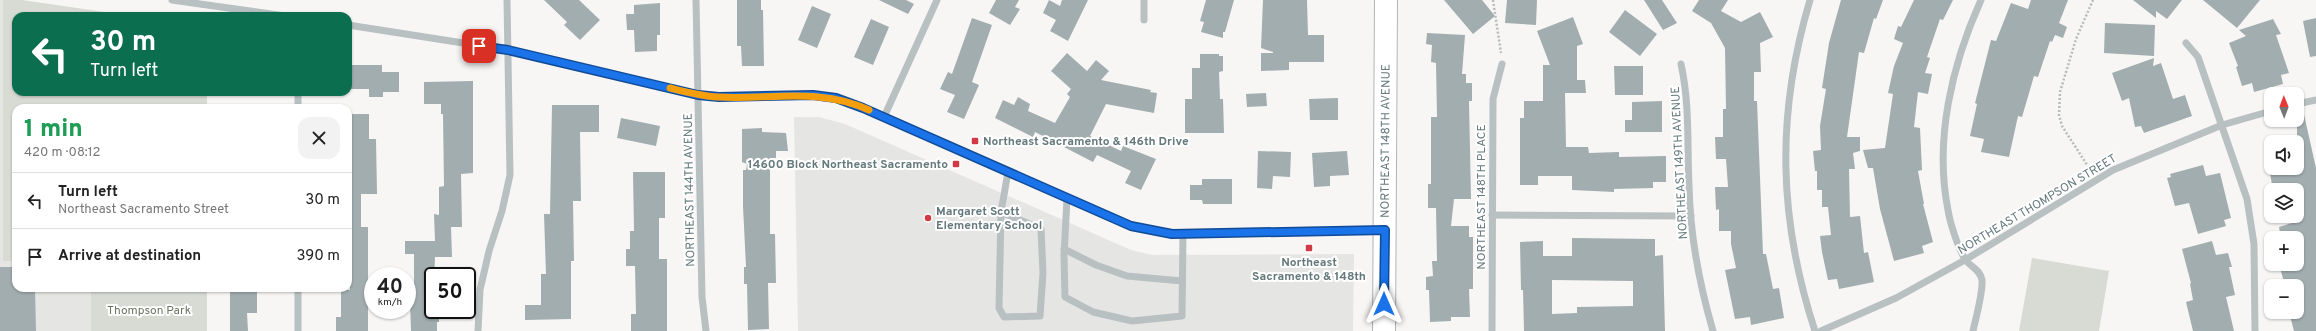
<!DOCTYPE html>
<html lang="en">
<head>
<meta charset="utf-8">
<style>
	:root { --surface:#fff; --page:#f2f2f2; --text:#222; --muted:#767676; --line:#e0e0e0 }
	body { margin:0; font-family:Overpass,sans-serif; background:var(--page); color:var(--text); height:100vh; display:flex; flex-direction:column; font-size:15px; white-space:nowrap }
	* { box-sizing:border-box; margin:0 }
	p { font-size:13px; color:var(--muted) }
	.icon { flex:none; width:22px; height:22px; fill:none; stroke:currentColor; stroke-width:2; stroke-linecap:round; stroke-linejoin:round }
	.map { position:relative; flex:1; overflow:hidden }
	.side { position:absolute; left:12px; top:104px; width:340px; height:188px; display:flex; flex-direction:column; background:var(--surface); border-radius:12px; box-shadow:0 1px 3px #0004 }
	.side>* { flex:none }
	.guide { position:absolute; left:12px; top:12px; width:340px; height:84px; border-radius:12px; box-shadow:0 1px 3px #0004; background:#0b6e4f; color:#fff; overflow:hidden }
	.needle { width:26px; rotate:359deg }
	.fabs { position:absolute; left:2264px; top:87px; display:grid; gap:8px }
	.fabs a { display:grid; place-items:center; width:40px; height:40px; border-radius:8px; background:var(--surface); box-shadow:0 1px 3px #0004; font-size:20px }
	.speed { position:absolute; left:364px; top:267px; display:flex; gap:8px; font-size:20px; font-weight:700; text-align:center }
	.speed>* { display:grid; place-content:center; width:52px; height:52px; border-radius:50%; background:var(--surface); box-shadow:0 1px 3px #0004; line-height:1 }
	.speed small { font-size:10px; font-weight:400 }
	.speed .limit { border:2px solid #111; border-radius:6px; background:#fff; color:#111 }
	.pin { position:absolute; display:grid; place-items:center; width:34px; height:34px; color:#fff; margin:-17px; border-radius:8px; box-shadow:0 2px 6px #0006 }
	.me { position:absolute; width:44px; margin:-22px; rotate:0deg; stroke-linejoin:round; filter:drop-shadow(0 0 3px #0008) }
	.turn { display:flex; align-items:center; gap:14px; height:84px; padding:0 12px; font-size:18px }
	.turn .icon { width:52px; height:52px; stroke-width:2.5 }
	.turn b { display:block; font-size:28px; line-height:34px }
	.round { display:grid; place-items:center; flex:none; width:42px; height:42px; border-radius:12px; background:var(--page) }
	.head { display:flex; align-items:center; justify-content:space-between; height:68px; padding:0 12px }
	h1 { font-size:24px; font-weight:800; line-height:30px; color:#1e9e55 }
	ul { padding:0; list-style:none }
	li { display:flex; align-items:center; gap:12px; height:56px; padding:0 12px; border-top:1px solid var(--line) }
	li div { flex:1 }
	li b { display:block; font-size:15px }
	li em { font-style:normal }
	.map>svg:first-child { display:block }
	.built { fill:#e5e6e4 }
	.green { fill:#d8dbd4 }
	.building { fill:#a2adaf; fill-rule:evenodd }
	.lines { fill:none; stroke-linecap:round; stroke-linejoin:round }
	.major-casing { stroke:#b0b6b8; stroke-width:24 }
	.path { stroke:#b6bbbc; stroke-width:2.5; stroke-dasharray:2 2; stroke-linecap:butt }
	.minor { stroke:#b9c0c1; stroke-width:7 }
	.major { stroke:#fff; stroke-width:22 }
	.route-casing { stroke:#114b97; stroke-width:10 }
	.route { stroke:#1a73e8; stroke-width:7 }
	.slow { stroke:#f59e0b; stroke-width:7 }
	.poi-dot { fill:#d13a43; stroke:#fff; stroke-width:1.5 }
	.labels { text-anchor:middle; stroke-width:4; stroke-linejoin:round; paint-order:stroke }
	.poi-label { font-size:12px; font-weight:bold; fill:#65797c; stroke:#fff; text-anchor:start }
	.street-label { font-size:12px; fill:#65797c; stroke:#fff }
	.park-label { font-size:12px; fill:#6b7563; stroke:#fff }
</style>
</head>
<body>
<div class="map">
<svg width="2316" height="331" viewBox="0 0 2316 331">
	<rect width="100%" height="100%" fill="#f7f6f4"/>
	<g class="built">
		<polygon points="0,0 3,0 3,261 16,261 16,288 91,288 91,331 0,331"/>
		<polygon points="794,117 819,117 845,124 1131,250 1152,255 1354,254 1353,331 798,331"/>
	</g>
	<g class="green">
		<polygon points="3,0 22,0 132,16 16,16 16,92 207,92 207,108 16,108 16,261 3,261"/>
		<polygon points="2032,258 2109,271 2099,331 2019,331"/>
		<rect x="91" y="288" width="116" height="43"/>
	</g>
	<g class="building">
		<polygon points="544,0 579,0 600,20 580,40 564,25 567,22"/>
		<polygon points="737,0 761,0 761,10 763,10 764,66 742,66 741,46 737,46"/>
		<polygon points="879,0 906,0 914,4 908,14"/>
		<polygon points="996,0 1019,0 1015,7 1020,9 1010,25 989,13"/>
		<polygon points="1049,0 1060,6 1062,0 1088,0 1068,41 1050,31 1056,20 1043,13"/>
		<polygon points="1206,0 1234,0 1225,32 1223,32 1223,38 1201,32 1204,22 1200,21"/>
		<polygon points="1263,0 1307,0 1308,35 1324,35 1324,62 1289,62 1289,70 1261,71 1261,53 1273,53 1273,52 1261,48"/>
		<polygon points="1444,0 1482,0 1495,16 1473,34"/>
		<polygon points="1507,0 1537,0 1536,25 1505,23"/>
		<polygon points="1644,0 1662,0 1677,23 1663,30"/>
		<polygon points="1699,0 1728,0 1721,11 1741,22 1760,12 1773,37 1760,43 1761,72 1754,72 1754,101 1757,101 1763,254 1766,254 1773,289 1779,288 1784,318 1751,325 1750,317 1735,319 1725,270 1736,268 1731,244 1731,231 1719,231 1719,209 1716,210 1715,187 1728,187 1726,159 1716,159 1715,137 1723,137 1723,109 1726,109 1725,48 1711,23 1692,11"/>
		<polygon points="1841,0 1883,0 1876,19 1874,18 1864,53 1859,52 1847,137 1860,137 1860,151 1853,153 1855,169 1849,169 1850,217 1860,216 1864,253 1868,252 1874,282 1839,289 1837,279 1828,280 1822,252 1820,236 1831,235 1828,207 1822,207 1822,190 1817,190 1817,171 1815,171 1813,151 1821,150 1820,126 1826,89 1822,88 1829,43"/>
		<polygon points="1914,0 1953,0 1943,20 1940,19 1927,57 1930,58 1925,73 1932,74 1928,94 1918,92 1914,127 1920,128 1922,170 1918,171 1924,204 1923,204 1933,242 1922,246 1924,253 1894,261 1880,209 1873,168 1868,168 1863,150 1885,148 1893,94 1888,93 1894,66 1903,43 1894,39 1898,26 1901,27"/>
		<polygon points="2031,0 2068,0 2059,23 2067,27 2063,38 2055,35 2052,42 2050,41 2038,77 2034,76 2022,117 2018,116 2009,157 1981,152 1984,139 1970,136 1977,104 1975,103 1991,40 1996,41 2011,3 2028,9"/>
		<polygon points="2133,0 2182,0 2167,19 2156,11 2156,18"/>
		<polygon points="2203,0 2260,0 2237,28"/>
		<polygon points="660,3 660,35 657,35 657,51 635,52 634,30 627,30 626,14 634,14 634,5"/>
		<polygon points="812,6 831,14 817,48 798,40"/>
		<polygon points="1625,10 1657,34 1640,56 1609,32"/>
		<polygon points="1573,17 1583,44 1577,46 1577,80 1585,80 1586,93 1565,93 1566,147 1588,147 1589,153 1619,152 1619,157 1666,156 1666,182 1653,182 1653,188 1614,189 1614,192 1572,190 1572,176 1538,176 1538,185 1520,185 1520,118 1524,118 1524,101 1543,101 1543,65 1550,65 1537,31"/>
		<polygon points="972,18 992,25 972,82 979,85 964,119 947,112 955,95 940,89 948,72 952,74"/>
		<polygon points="2316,18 2316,56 2310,57 2303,21"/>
		<polygon points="871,19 889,27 873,65 854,57"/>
		<polygon points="2273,19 2281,34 2276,35 2289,73 2281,75 2283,84 2254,92 2252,83 2242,86 2236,67 2238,66 2229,43 2246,36 2239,30"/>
		<polygon points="2105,23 2155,25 2154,56 2104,53"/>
		<polygon points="1427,33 1465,35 1462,74 1466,74 1466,83 1472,83 1472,101 1469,101 1471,199 1454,199 1451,226 1469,226 1469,237 1473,237 1473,289 1469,289 1470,317 1451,317 1451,321 1430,322 1429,290 1426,290 1426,277 1433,276 1432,261 1437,261 1436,208 1428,208 1428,184 1431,184 1431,117 1437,117 1436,63 1431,62 1432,45 1426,44"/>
		<polygon points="1067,53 1087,71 1096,60 1109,71 1101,80 1151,90 1150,92 1157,93 1154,113 1106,104 1090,136 1121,151 1123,146 1156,159 1141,190 1125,183 1131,171 1097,155 1093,162 1035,132 1033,137 995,118 1003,100 1014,105 1018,97 1030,104 1028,111 1055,123 1070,97 1067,94 1071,89 1051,71"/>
		<polygon points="1200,54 1219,54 1219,56 1223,56 1223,71 1219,72 1220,99 1223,99 1224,133 1185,133 1185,99 1192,99 1192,68 1200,68"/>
		<polygon points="2154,58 2153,66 2161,63 2173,99 2185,95 2192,116 2144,133 2141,126 2135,127 2129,98 2122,101 2112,73"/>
		<polygon points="348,65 382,65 382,72 399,72 399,92 383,92 383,97 369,97 369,89 348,89"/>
		<polygon points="1614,66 1643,66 1643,95 1615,95"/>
		<polygon points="473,81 473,173 461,174 462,227 451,227 452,257 435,257 433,310 439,310 439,322 437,322 437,331 411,331 410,301 414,301 414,254 405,254 405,241 435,241 434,214 439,215 439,187 444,186 443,114 441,114 441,104 424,104 424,82"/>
		<polygon points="1266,93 1267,106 1247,107 1246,94"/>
		<polygon points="1338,98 1338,120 1310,120 1309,99"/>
		<polygon points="1662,101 1662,132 1625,132 1625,120 1632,120 1632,102"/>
		<polygon points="552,105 599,105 599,132 580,132 581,201 573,201 574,261 571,261 571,319 525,320 525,305 541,305 541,274 546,274 544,214 550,214"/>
		<polygon points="2297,110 2303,110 2316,168 2316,331 2294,331 2289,312 2297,312 2297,283 2285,286 2279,264 2299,264 2297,238 2281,238 2279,227 2292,223 2290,216 2297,216 2297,190 2273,190 2269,168 2297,168"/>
		<polygon points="348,114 369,114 369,139 376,139 377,194 361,194 361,227 368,227 368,331 336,331 336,317 341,317 341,290 350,290"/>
		<polygon points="621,118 660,126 656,146 617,138"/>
		<polygon points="762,128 762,132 786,133 788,151 776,151 776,158 770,158 770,234 775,234 776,283 768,283 769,329 748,330 747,284 744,284 744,267 746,267 743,206 743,170 746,170 747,164 742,162 742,129"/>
		<polygon points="1258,151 1291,152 1290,177 1273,176 1272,189 1257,188"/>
		<polygon points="1347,151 1349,175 1330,176 1330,186 1314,187 1312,153"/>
		<polygon points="2203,165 2206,176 2220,173 2231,218 2224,220 2226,226 2198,234 2189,203 2175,206 2167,178 2171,177 2170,174"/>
		<polygon points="633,172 665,172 665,218 659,218 659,259 667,259 667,331 631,331 631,314 636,314 635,266 626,266 626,249 630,249 630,231 634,231"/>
		<polygon points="1202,179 1232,179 1232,204 1203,204 1202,200 1190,200 1190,185 1202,185"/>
		<path d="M1572 238 1655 239V256L1663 255 1665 331H1524L1523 290H1521L1520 242 1543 241V256H1572ZM1552 280 1633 281V306L1577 307V313L1552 314Z"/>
		<polygon points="2212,241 2216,255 2228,253 2232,267 2229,267 2235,295 2226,297 2234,331 2193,331 2186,302 2193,300 2190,284 2191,283 2182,249"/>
		<polygon points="0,267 16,267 16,288 35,288 36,331 0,331"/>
		<polygon points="230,288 257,288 257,313 247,313 248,331 230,331"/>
	</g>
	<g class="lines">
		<defs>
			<g id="major">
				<path id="s1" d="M1384 331 1386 0"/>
			</g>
		</defs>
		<use href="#major" class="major-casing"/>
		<g class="path">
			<polyline points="1493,0 1501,53"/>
			<polyline points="2091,171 2062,126 2059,115 2060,92 2076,39 2093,0"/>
		</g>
		<g class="minor">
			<polyline points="172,0 285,16"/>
			<polyline points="696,0 702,297 706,331"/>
			<path d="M1810 0C1776 114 1778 218 1815 331"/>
			<polyline points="1144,20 1144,0"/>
			<polyline points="348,25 508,50 698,95 719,97 813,95 836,98 863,107 1131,226 1172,233 1383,231"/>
			<polyline points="2186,43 2198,57 2247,199 2254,244 2255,331"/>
			<path d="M1681 64C1690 105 1687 143 1689 185 1690 234 1699 283 1713 331"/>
			<polyline points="2297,104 2316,100"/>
			<polyline points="298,108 298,92"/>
			<polyline points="884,117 937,0"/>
			<polyline points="1067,198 1064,256 1065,297 1093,312 1132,321 1182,316 1183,233"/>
			<polyline points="1001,212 1041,229 1043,273 1040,316 1004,317 999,308 1001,212 1008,172"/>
			<polyline points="1492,215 1691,216"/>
			<polyline points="1064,249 1096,265 1127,276 1182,281"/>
			<polyline points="298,288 298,331"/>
			<polyline points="478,331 480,290 489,251 502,211 510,175 507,0"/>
			<polyline points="1492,331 1493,99 1502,64"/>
			<polyline points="1821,331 1896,298 1965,260 2113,170 2222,125 2271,111"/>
			<path d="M1973 331C1976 317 1983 293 1982 280 1980 269 1970 267 1965 259 1958 248 1950 223 1948 210 1934 140 1952 64 1981 0"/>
		</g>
		<use href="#major" class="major"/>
	</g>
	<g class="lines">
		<defs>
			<polyline id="route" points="479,46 508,50 698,95 719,97 813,95 836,98 863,108 1131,226 1172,234 1385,230 1384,304"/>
		</defs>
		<use href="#route" class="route-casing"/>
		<use href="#route" class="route"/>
		<path class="slow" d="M670 88C686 92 701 96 718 97 770 100 820 87 869 110"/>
	</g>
	<g class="poi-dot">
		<rect x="971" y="137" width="8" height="8" rx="2"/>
		<rect x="952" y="160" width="8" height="8" rx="2"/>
		<circle cx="928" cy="218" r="4"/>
		<rect x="1305" y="244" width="8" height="8" rx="2"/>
	</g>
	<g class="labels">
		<g class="poi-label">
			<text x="983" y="145">Northeast Sacramento &amp; 146th Drive</text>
			<text x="948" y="168" text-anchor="end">14600 Block Northeast Sacramento</text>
			<text x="936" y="215">Margaret Scott<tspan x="936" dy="14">Elementary School</tspan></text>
			<text x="1309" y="266" text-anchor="middle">Northeast<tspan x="1309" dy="14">Sacramento &amp; 148th</tspan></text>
		</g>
		<g class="street-label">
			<text dy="4" stroke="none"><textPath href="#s1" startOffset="190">NORTHEAST 148TH AVENUE</textPath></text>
			<text transform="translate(1679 163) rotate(-93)" y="4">NORTHEAST 149TH AVENUE</text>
			<text transform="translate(689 190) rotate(-91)" y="4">NORTHEAST 144TH AVENUE</text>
			<text transform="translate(1481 197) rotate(-90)" y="4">NORTHEAST 148TH PLACE</text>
			<text transform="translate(2037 204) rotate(-31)" y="4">NORTHEAST THOMPSON STREET</text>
		</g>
		<g class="park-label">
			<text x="149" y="314">Thompson Park</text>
		</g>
	</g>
</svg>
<div class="fabs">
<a><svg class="needle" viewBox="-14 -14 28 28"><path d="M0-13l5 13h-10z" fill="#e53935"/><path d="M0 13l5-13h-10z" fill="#767676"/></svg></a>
<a><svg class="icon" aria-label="sound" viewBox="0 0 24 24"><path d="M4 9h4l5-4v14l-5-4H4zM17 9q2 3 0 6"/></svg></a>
<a><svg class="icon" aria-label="layers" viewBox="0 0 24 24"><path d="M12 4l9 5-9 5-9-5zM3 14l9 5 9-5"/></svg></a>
<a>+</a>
<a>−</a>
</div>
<div class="speed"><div>40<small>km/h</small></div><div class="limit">50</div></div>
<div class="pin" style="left:479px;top:46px;background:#d93025"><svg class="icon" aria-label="arrive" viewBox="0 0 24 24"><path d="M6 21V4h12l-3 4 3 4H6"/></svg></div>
<svg class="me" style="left:1384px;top:304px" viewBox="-20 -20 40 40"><path d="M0-17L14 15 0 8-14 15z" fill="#1a73e8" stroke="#fff" stroke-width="4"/></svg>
<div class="guide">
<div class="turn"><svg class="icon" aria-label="left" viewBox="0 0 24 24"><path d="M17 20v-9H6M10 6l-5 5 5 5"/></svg><div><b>30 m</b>Turn left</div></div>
</div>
<section class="side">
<div class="head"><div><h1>1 min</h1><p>420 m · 08:12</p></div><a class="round"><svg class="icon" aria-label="close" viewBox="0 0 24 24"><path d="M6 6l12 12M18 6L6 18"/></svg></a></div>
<ul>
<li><svg class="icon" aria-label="left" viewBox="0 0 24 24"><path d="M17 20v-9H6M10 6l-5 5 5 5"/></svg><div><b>Turn left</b><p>Northeast Sacramento Street</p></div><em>30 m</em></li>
<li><svg class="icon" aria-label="arrive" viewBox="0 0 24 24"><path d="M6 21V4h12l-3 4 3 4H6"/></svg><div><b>Arrive at destination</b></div><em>390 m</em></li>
</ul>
</section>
</div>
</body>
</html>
